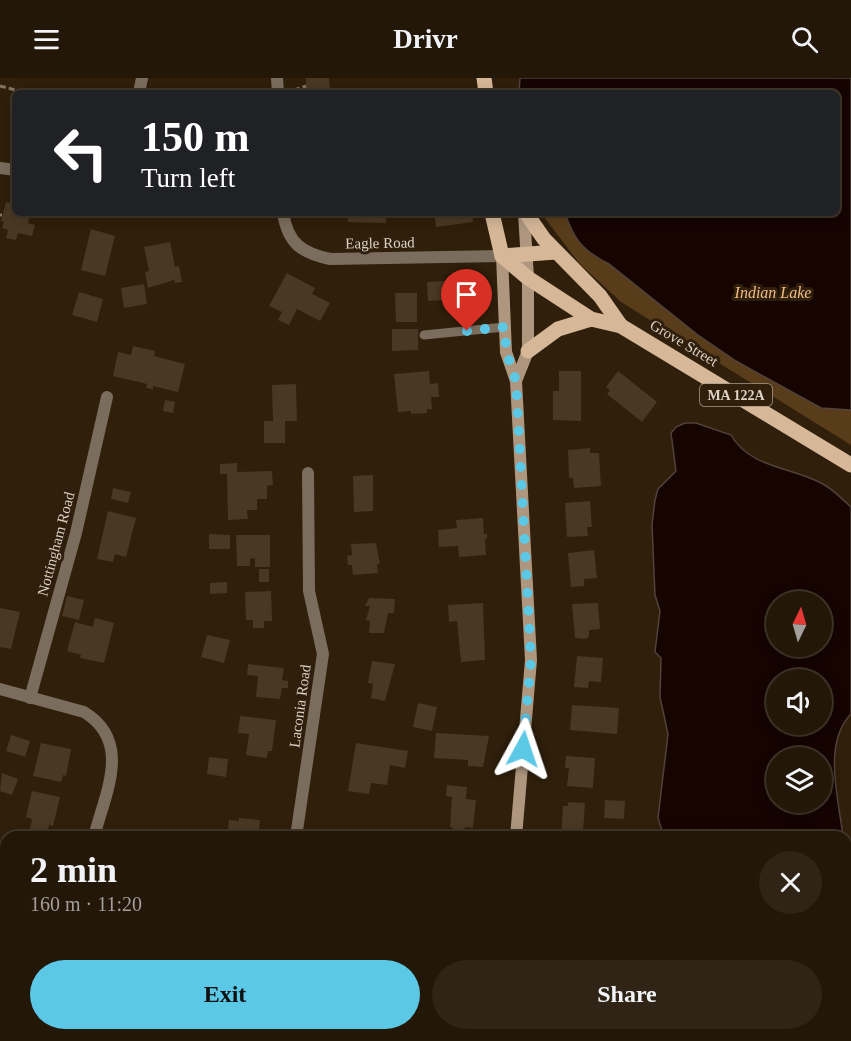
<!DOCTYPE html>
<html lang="en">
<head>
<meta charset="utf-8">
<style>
	:root { --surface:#231708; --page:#2f2416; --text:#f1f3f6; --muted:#a39f9c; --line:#403629; --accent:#5bc8e6 }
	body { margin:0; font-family:Georgia,serif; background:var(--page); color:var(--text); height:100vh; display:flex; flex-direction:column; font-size:22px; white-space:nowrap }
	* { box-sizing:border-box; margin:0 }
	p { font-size:20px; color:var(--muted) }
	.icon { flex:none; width:33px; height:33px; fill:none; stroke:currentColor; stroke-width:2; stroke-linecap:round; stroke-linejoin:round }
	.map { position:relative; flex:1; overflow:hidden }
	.panel { position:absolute; left:0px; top:753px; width:852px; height:210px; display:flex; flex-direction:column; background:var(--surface); border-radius:18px 18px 0 0; box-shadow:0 3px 15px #0003,0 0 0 2px var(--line) }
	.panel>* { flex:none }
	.guide { position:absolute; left:12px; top:12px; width:828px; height:126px; border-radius:9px; box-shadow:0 3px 15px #0003,0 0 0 2px var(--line); background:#202124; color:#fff; overflow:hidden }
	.needle { width:39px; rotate:5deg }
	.controls { position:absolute; left:766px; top:513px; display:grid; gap:12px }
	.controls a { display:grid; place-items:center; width:66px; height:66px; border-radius:50%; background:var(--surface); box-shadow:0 3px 15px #0003,0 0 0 2px var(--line); font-size:30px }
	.pin { position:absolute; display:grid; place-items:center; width:51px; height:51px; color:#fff; margin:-62px -26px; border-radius:50% 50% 50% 0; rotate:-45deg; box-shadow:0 0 6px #0007 }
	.pin .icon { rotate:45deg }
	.me { position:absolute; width:66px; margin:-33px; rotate:5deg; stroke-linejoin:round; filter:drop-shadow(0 0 4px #0008) }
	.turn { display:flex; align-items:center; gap:21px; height:126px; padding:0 30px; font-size:27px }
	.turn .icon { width:78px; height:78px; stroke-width:2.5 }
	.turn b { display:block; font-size:42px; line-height:51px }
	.round { display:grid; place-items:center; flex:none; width:63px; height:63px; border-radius:32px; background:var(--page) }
	.summary { display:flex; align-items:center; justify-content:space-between; height:102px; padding:0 30px }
	h1 { font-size:36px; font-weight:800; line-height:45px }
	.cta { display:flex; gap:12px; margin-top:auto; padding:12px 30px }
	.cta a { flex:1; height:69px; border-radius:36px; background:var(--accent); color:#111; font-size:24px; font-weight:800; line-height:69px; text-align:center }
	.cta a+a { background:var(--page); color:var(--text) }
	header { display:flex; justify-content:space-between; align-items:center; height:78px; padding:0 30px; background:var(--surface); font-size:27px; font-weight:800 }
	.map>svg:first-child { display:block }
	.green { fill:#593d1a }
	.water { fill:#150400; stroke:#51423b; stroke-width:1.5; fill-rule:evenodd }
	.building { fill:#493823 }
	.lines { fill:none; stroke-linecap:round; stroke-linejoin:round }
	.path { stroke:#827564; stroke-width:3; stroke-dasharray:6 3; stroke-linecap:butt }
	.lane { stroke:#7b6d5d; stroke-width:9 }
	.street { stroke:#7b6d5d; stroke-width:12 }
	.secondary { stroke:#ae977e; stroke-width:12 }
	.primary { stroke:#d6b898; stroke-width:15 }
	.route { stroke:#5bc8e6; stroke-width:10; stroke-dasharray:0 18 }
	.labels { text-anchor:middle; stroke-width:6; stroke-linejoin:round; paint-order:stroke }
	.shield { fill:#2f1f0b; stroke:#a99c8e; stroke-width:1.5 }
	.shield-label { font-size:14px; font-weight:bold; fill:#ddd2c6 }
	.street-label { font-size:15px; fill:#ddd2c6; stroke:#2f1f0b }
	.water-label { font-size:16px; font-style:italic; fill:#f0bc82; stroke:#2f1f0b }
</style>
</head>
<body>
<header><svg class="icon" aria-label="menu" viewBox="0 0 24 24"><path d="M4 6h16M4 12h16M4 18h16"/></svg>Drivr<svg class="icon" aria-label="search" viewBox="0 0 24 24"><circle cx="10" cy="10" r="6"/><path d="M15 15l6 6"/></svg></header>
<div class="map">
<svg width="851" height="963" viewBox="0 0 851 963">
	<rect width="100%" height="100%" fill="#2f1f0b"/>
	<path class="green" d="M541 135H565C574 162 583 173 609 186L698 257 736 283 821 330 851 332V367L621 224 579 185Z"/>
	<g class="water">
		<path d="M520 0H851V332L821 330 736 283 698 257 609 186C583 173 574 162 565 135H837V15H519Z"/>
		<path d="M685 345H696L731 357C750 390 791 389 821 405 832 410 842 421 851 429V636C822 666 839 721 843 759H664L658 740 668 656 660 619 661 580 655 574 660 533 655 517 652 447 655 422 658 411 676 393 671 355 676 349ZM777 524H822V568H777ZM777 602H822V646H777ZM777 680H822V724H777Z"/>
		<polygon points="682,957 837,957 836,963 680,963"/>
	</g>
	<g class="building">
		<polygon points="306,0 329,0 330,15 306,15"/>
		<polygon points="6,124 15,126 15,135 30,135 28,145 35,147 32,158 18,155 16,162 6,160 8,152 2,150 4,144 1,143"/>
		<polygon points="348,135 386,135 386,145 348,144"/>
		<polygon points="434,135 472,135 473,144 436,149"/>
		<polygon points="91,151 115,158 105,198 81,192"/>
		<polygon points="170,164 175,189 179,188 182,204 175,205 174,202 148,210 145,194 149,193 144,169"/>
		<polygon points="287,195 315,210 312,216 330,225 320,243 297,231 289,247 278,242 282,234 269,228"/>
		<polygon points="446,203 447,206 473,206 474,236 458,236 458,230 445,231 445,222 428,223 427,204"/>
		<polygon points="144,206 147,226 124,230 121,210"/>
		<polygon points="79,214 103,221 97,244 72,237"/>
		<polygon points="395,215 417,215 417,244 396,244"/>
		<polygon points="392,251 418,251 418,272 392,273"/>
		<polygon points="133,268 155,273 154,278 185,286 178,314 153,308 153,311 146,310 147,306 113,298 118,274 131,277"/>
		<polygon points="429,293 430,306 438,305 439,319 431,319 432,331 427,331 427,335 411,336 411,333 398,334 394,296"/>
		<polygon points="559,293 581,293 581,343 553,342 553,313 559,313"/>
		<polygon points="618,293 657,324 642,344 607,316 610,312 606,309"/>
		<polygon points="296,306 297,343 285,343 285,365 264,365 264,343 273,343 272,307"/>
		<polygon points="165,322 175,324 173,335 163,333"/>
		<polygon points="590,370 590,375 599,375 601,408 574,410 573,400 569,400 568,372"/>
		<polygon points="237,385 237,394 272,393 273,407 267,408 267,421 257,421 257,432 247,432 248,441 228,442 227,396 220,396 220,386"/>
		<polygon points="373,397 373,433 354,434 353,398"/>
		<polygon points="113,410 131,414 128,425 111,421"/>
		<polygon points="590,423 592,449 587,449 588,458 567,459 565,425"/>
		<polygon points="108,433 136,440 126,479 115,476 113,484 97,481"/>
		<polygon points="483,440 484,456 487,456 487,461 485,461 486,477 459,479 458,468 439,469 438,452 457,450 456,442"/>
		<polygon points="209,456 230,457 230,471 209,471"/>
		<polygon points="236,457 270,457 270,489 255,489 255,480 250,481 250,488 237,488"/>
		<polygon points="376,465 380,486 377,486 378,495 353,497 352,487 348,487 347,478 352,477 351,466"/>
		<polygon points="594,472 597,500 584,501 584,508 571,509 568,475"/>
		<rect x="259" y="491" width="10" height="13"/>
		<polygon points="227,504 227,515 210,516 210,505"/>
		<polygon points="271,513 272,543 264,543 264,550 253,550 253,542 246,542 245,514"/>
		<polygon points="67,518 84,522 79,542 62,538"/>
		<polygon points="369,520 395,521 394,535 388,535 384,555 369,555 370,543 366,542 370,528 365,528"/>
		<polygon points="483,525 485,582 461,584 457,543 449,544 448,527"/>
		<polygon points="598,525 600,551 589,552 589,558 586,561 575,560 572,526"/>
		<polygon points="0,530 20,534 11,571 0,569"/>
		<polygon points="95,540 114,545 104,585 80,580 81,577 67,573 75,544 93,549"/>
		<polygon points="207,557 230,562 224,585 201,579"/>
		<polygon points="577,578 603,580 601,604 589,603 588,610 574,609"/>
		<polygon points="372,583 395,586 385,623 371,620 373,606 368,605"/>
		<polygon points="248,586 284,590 282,602 288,603 288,610 282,610 280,621 256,619 258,598 247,597"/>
		<polygon points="418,625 437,629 432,653 413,649"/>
		<polygon points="572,627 619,630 617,656 570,652"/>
		<polygon points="240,638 276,642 272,673 268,673 267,680 246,677 249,656 238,655"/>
		<polygon points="436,655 489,658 483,689 468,688 468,682 434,680"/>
		<polygon points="11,657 30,663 25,679 6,673"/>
		<polygon points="41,665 71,671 66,698 63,697 61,704 33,698"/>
		<polygon points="356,665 408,673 405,690 390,687 387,707 371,705 369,716 348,713"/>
		<polygon points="566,678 595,680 593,710 567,708 569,690 565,690"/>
		<polygon points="209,679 228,681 226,699 207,696"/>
		<polygon points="2,695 18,701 12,717 0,713"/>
		<polygon points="447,707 467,709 466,721 476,722 473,750 465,749 464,758 452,757 453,750 450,749 452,719 446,718"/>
		<polygon points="32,713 60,719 53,748 49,747 46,759 29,756 32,741 26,739"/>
		<polygon points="605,722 625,723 624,741 604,740"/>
		<polygon points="568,724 585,725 583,755 580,755 580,759 561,759 563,728 568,728"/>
		<polygon points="239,740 260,742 259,753 263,754 263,759 227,759 229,742 239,743"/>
		<polygon points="0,933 6,934 6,957 34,957 33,963 0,963"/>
		<polygon points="135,957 159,957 167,959 166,963 133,963"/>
		<polygon points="190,957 198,957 226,961 189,963"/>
	</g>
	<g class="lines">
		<g class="path">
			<polyline points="0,8 27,15"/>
			<polyline points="294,12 306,8"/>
			<polyline points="0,137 2,137"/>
		</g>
		<polyline class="lane" points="424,257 505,249"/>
		<g class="street">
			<polyline points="277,0 278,15"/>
			<polyline points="139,15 142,0"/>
			<polyline points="0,90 15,92"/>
			<path d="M283 135C288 165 301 175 330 181L502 178"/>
			<path d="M0 611 84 634C133 664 105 715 94 759"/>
			<polyline points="30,620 76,455 107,319"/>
			<polyline points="296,759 323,576 309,513 308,395"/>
			<polyline points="90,963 92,957"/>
			<polyline points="266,963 267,957"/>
		</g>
		<g class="secondary">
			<polyline points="502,178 506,274 516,303 531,582 516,759"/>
			<polyline points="516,303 528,273 528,200 524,135"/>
			<polyline points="499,963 500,957"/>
		</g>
		<g class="primary">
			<polyline points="484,0 486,15"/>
			<polyline points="492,135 502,178 528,200 591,241 621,248 851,387"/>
			<polyline points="526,135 544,161 600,218 621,248"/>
			<polyline points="502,178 556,174"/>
			<polyline points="528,273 558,251 591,241"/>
		</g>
	</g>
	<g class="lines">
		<polyline class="route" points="467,253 505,249 506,273 516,303 531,582 523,671"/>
	</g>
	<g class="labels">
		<rect class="shield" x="700" y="306" width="72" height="22" rx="4.5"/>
		<g class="shield-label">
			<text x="736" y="322">MA 122A</text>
		</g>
		<g class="street-label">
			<text transform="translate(380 165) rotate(-1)" y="5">Eagle Road</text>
			<text transform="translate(684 265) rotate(31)" y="5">Grove Street</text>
			<text transform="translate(56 466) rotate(-75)" y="5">Nottingham Road</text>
			<text transform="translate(300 628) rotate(-82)" y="5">Laconia Road</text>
		</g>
		<g class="water-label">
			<text x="773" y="220">Indian Lake</text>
		</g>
	</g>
</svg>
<div class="controls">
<a><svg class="needle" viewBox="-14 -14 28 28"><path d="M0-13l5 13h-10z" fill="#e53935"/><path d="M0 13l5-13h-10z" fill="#a39f9c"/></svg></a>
<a><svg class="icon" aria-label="sound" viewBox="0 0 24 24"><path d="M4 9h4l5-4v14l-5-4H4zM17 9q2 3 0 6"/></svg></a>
<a><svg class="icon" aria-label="layers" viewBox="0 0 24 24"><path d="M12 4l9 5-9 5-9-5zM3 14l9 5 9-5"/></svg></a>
</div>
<div class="pin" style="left:467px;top:253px;background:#d93025"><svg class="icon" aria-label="arrive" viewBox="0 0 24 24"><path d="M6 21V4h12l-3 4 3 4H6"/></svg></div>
<svg class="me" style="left:523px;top:671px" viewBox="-20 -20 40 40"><path d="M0-17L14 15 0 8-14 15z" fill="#5bc8e6" stroke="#fff" stroke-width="4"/></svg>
<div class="guide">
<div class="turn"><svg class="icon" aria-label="left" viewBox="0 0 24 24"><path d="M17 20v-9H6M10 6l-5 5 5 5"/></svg><div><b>150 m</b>Turn left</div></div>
</div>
<section class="panel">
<div class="summary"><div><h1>2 min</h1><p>160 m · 11:20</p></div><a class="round"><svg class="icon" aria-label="close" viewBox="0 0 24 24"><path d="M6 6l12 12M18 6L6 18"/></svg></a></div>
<div class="cta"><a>Exit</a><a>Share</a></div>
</section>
</div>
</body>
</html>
